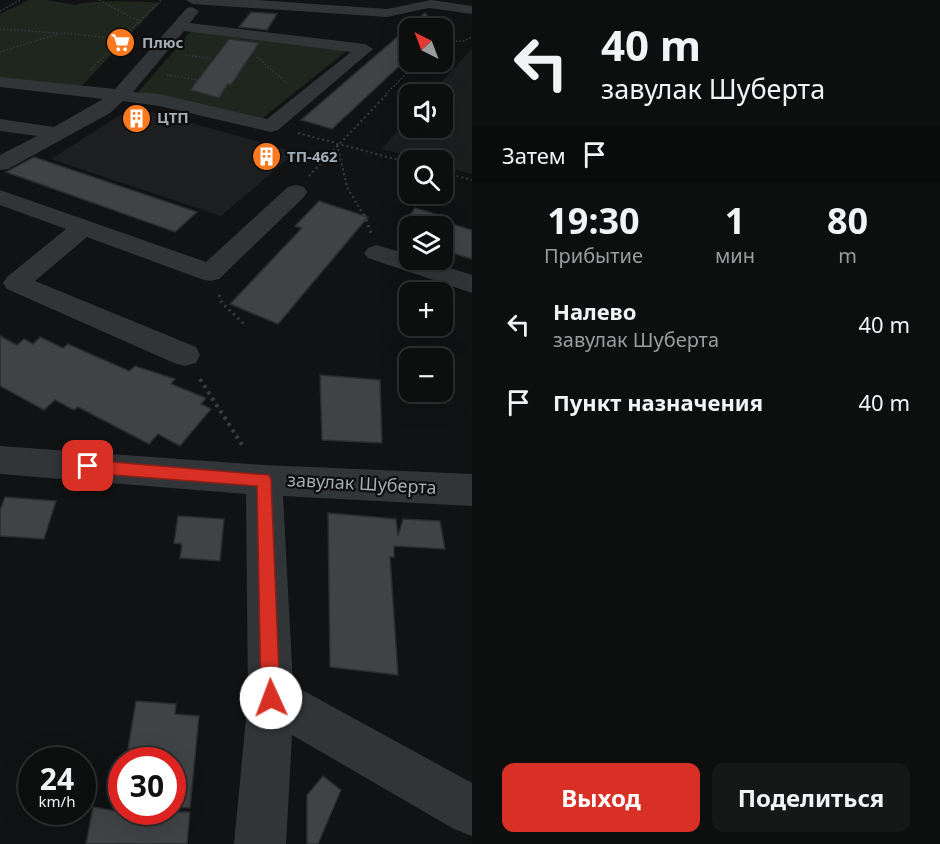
<!DOCTYPE html>
<html lang="ru">
<head>
<meta charset="utf-8">
<style>
	:root { --surface:#0d0e0e; --page:#161717; --text:#f1f3f6; --muted:#9a9c9e; --line:#2d2e2e; --accent:#d93025 }
	body { margin:0; font-family:"Noto Sans",sans-serif; background:var(--page); color:var(--text); height:100vh; display:flex; flex-direction:column; font-size:22px; white-space:nowrap }
	* { box-sizing:border-box; margin:0 }
	p { font-size:20px; color:var(--muted) }
	.icon { flex:none; width:33px; height:33px; fill:none; stroke:currentColor; stroke-width:2; stroke-linecap:round; stroke-linejoin:round }
	.map { position:relative; flex:1; overflow:hidden }
	.side { display:flex; flex-direction:column; background:var(--surface); width:468px }
	.side>* { flex:none }
	.guide { background:#0d0e0e; color:var(--text); overflow:hidden }
	.needle { width:39px; rotate:318deg }
	.controls { position:absolute; left:399px; top:18px; display:grid; gap:12px }
	.controls a { display:grid; place-items:center; width:54px; height:54px; border-radius:12px; background:var(--surface); box-shadow:0 6px 24px #0002,0 0 0 2px var(--line); font-size:30px }
	.speed { position:absolute; left:18px; top:747px; display:flex; gap:12px; font-size:30px; font-weight:700; text-align:center }
	.speed>* { display:grid; place-content:center; width:78px; height:78px; border-radius:50%; background:var(--surface); box-shadow:0 6px 24px #0002,0 0 0 2px var(--line); line-height:1 }
	.speed small { font-size:15px; font-weight:400 }
	.speed .limit { border:9px solid #d22; background:#fff; color:#111 }
	.pin { position:absolute; display:grid; place-items:center; width:51px; height:51px; color:#fff; margin:-26px; border-radius:12px; box-shadow:0 3px 9px #0006 }
	.me { position:absolute; width:66px; margin:-33px; rotate:358deg; stroke-linejoin:round; filter:drop-shadow(0 0 4px #0008) }
	.turn { display:flex; align-items:center; gap:21px; height:126px; padding:0 30px; font-size:27px }
	.turn .icon { width:78px; height:78px; stroke-width:2.5 }
	.turn b { display:block; font-size:42px; line-height:51px }
	.then { display:flex; align-items:center; height:57px; padding:0 30px; background:#0003; gap:12px; font-size:22px }
	.eta { display:flex; justify-content:space-evenly; align-items:center; height:102px; text-align:center }
	.eta b { font-size:36px; font-weight:700; line-height:42px }
	.button { display:flex; gap:12px; margin-top:auto; padding:12px 30px }
	.button a { flex:1; height:69px; border-radius:12px; background:var(--accent); color:#fff; font-size:24px; font-weight:700; line-height:69px; text-align:center }
	.button a+a { background:var(--page); color:var(--text) }
	ul { padding:0; list-style:none }
	li { display:flex; align-items:center; gap:18px; height:78px; padding:0 30px }
	li div { flex:1 }
	li b { display:block; font-size:22px }
	li em { font-style:normal }
	main { display:flex; flex:1; min-height:0 }
	.map>svg:first-child { display:block }
	.built { fill:#1d1e20 }
	.green { fill:#1e261e }
	.building { fill:#404346; stroke:#2b2c2f; stroke-width:1.5 }
	.lines { fill:none; stroke-linecap:round; stroke-linejoin:round }
	.path-far3 { stroke:#383c40; stroke-width:1.5; stroke-dasharray:1.5 2; stroke-linecap:butt }
	.path-far2 { stroke:#383c40; stroke-width:2; stroke-dasharray:2 3; stroke-linecap:butt }
	.path-far1 { stroke:#383c40; stroke-width:3; stroke-dasharray:2 4; stroke-linecap:butt }
	.path { stroke:#383c40; stroke-width:4; stroke-dasharray:3 4.5; stroke-linecap:butt }
	.minor { fill:#323538; fill-rule:evenodd }
	.route { fill:#d93025; stroke:#8d1f18; stroke-width:1.5 }
	.labels { text-anchor:middle; stroke-width:4.5; stroke-linejoin:round; paint-order:stroke }
	.far-poi-label { font-size:15px; font-weight:bold; fill:#a2adb5; stroke:#0d0d0e; text-anchor:start }
	.street-label { font-size:18px; fill:#a2adb5; stroke:#0d0d0e }
</style>
</head>
<body>
<main>
<div class="map">
<svg width="472" height="844" viewBox="0 0 472 844">
	<rect width="100%" height="100%" fill="#111213"/>
	<g class="built">
		<polygon points="472,48 472,174 443,166 442,160 423,160 382,149 409,118 410,128 442,128 442,94 431,94"/>
		<polygon points="133,107 296,152 221,216 51,159"/>
	</g>
	<g class="green">
		<path d="M29 0H47L75 5C92 0 139 1 160 3L79 89 0 78V14Z"/>
		<polygon points="194,28 349,49 259,121 138,92"/>
	</g>
	<g class="building">
		<polygon points="251,12 277,14 267,30 239,27"/>
		<polygon points="425,13 438,28 410,28 410,56 332,129 301,120"/>
		<polygon points="229,39 259,43 231,85 228,84 219,98 190,90"/>
		<polygon points="34,157 197,212 175,232 6,172"/>
		<polygon points="319,201 368,217 278,324 230,304 302,228 295,226"/>
		<polygon points="415,208 449,218 446,222 472,230 472,259 442,250 442,226 410,226 410,233 398,230"/>
		<polygon points="0,336 17,345 24,339 33,344 40,337 63,348 68,344 129,371 135,366 175,379 171,384 206,398 201,404 211,409 180,446 158,434 149,444 78,407 74,410 55,400 44,410 0,386"/>
		<polygon points="320,375 380,380 382,443 322,440"/>
		<polygon points="5,497 56,501 44,539 0,536 0,510"/>
		<polygon points="328,513 396,519 398,536 403,519 440,521 445,549 394,546 394,557 390,557 398,675 330,667"/>
		<polygon points="178,516 224,519 220,561 180,558 182,544 174,543"/>
		<polygon points="136,701 176,704 175,714 199,716 190,808 172,807 172,760 126,760"/>
		<polygon points="323,776 341,790 318,844 307,844 307,795"/>
		<polygon points="93,807 122,812 190,812 187,844 86,844"/>
	</g>
	<g class="lines">
		<g class="path-far3">
			<polyline points="99,0 140,22"/>
			<polyline points="0,11 20,0"/>
			<polyline points="0,29 58,33"/>
			<polyline points="442,42 463,41 472,37"/>
			<polyline points="0,52 62,33 120,39"/>
			<polyline points="185,55 213,59"/>
			<polyline points="257,57 288,84"/>
			<polyline points="90,70 161,0"/>
			<polyline points="167,75 198,80"/>
			<polyline points="386,94 418,62"/>
		</g>
		<g class="path-far2">
			<polyline points="298,133 410,163"/>
			<polyline points="337,144 347,187 364,216"/>
			<polyline points="442,172 472,180"/>
			<polyline points="309,176 388,93"/>
		</g>
		<g class="path-far1">
			<polyline points="364,214 371,233"/>
			<polyline points="219,295 222,303 246,326"/>
		</g>
		<polyline class="path" points="200,379 244,448"/>
		<g class="minor">
			<polygon points="186,0 257,0 387,9 431,0 472,6 472,14 429,8 387,17 193,4"/>
			<path d="M192 7 199 11 190 23 365 44 373 49 278 130 271 132 159 106 123 101 110 113 8 169 0 170V155L37 136 0 131V119L54 127 103 99 0 87V77L115 89 187 8ZM184 31 351 52 267 119 159 94 133 92Z"/>
			<polygon points="296,185 304,187 307,192 304,197 219,279 210,281 201,279 87,237 35,281 196,347 200,355 196,363 185,366 174,363 7,289 3,283 7,277 66,229 0,205 0,190 206,262 288,187"/>
			<polygon points="377,245 410,255 410,260 424,260 472,275 472,293 368,258 364,253 368,248"/>
			<polygon points="0,446 264,465 472,474 472,506 283,496 293,685 472,783 472,836 454,829 292,735 286,844 234,844 248,698 246,494 0,474"/>
		</g>
	</g>
	<polygon class="route" points="88,460 269,475 271,480 280,698 277,704 271,707 264,704 261,698 257,486 88,473 83,471 81,466 83,462"/>
	<defs>
		<symbol id="supermarket-disc" viewBox="-11 -11 22 22"><circle r="9.5" fill="#fd7920" stroke="#0d0d0e"/><path d="M-6-5.5h2.5l.6 2H6L4.5 2H-2.5L-4.4-4H-6ZM-1.5 3.2a1.3 1.3 0 1 0 .1 0ZM3 3.2a1.3 1.3 0 1 0 .1 0Z" fill="#fff"/></symbol>
		<symbol id="building-disc" viewBox="-11 -11 22 22"><circle r="9.5" fill="#fd7920" stroke="#0d0d0e"/><path d="M-4-6H4V6H1V3H-1V6H-4ZM-2.5-4.3h1.7v1.8h-1.7ZM.8-4.3h1.7v1.8H.8ZM-2.5-1h1.7V.8h-1.7ZM.8-1h1.7V.8H.8Z" fill="#fff"/></symbol>
	</defs>
	<g fill-rule="evenodd">
		<use href="#supermarket-disc" x="104" y="26" width="33" height="33"/>
		<use href="#building-disc" x="120" y="102" width="33" height="33"/>
		<use href="#building-disc" x="250" y="140" width="33" height="33"/>
	</g>
	<g class="labels">
		<g class="far-poi-label">
			<text x="142" y="48">Плюс</text>
			<text x="157" y="123">ЦТП</text>
			<text x="287" y="162">ТП-462</text>
		</g>
		<g class="street-label">
			<text transform="translate(362 484) rotate(3)" y="6">завулак Шуберта</text>
		</g>
	</g>
</svg>
<div class="controls">
<a><svg class="needle" viewBox="-14 -14 28 28"><path d="M0-13l5 13h-10z" fill="#e53935"/><path d="M0 13l5-13h-10z" fill="#9a9c9e"/></svg></a>
<a><svg class="icon" aria-label="sound" viewBox="0 0 24 24"><path d="M4 9h4l5-4v14l-5-4H4zM17 9q2 3 0 6"/></svg></a>
<a><svg class="icon" aria-label="search" viewBox="0 0 24 24"><circle cx="10" cy="10" r="6"/><path d="M15 15l6 6"/></svg></a>
<a><svg class="icon" aria-label="layers" viewBox="0 0 24 24"><path d="M12 4l9 5-9 5-9-5zM3 14l9 5 9-5"/></svg></a>
<a>+</a>
<a>−</a>
</div>
<div class="speed"><div>24<small>km/h</small></div><div class="limit">30</div></div>
<div class="pin" style="left:88px;top:466px;background:#d93025"><svg class="icon" aria-label="arrive" viewBox="0 0 24 24"><path d="M6 21V4h12l-3 4 3 4H6"/></svg></div>
<svg class="me" style="left:271px;top:698px" viewBox="-20 -20 40 40"><circle r="19" fill="#fff"/><path d="M0-13L10 11 0 6-10 11z" fill="#d93025"/></svg>
</div>
<section class="side">
<div class="guide">
<div class="turn"><svg class="icon" aria-label="left" viewBox="0 0 24 24"><path d="M17 20v-9H6M10 6l-5 5 5 5"/></svg><div><b>40 m</b>завулак Шуберта</div></div>
<div class="then">Затем<svg class="icon" aria-label="arrive" viewBox="0 0 24 24"><path d="M6 21V4h12l-3 4 3 4H6"/></svg></div>
</div>
<div class="eta">
<div><b>19:30</b><p>Прибытие</p></div>
<div><b>1</b><p>мин</p></div>
<div><b>80</b><p>m</p></div>
</div>
<ul>
<li><svg class="icon" aria-label="left" viewBox="0 0 24 24"><path d="M17 20v-9H6M10 6l-5 5 5 5"/></svg><div><b>Налево</b><p>завулак Шуберта</p></div><em>40 m</em></li>
<li><svg class="icon" aria-label="arrive" viewBox="0 0 24 24"><path d="M6 21V4h12l-3 4 3 4H6"/></svg><div><b>Пункт назначения</b></div><em>40 m</em></li>
</ul>
<div class="button"><a>Выход</a><a>Поделиться</a></div>
</section>
</main>
</body>
</html>
